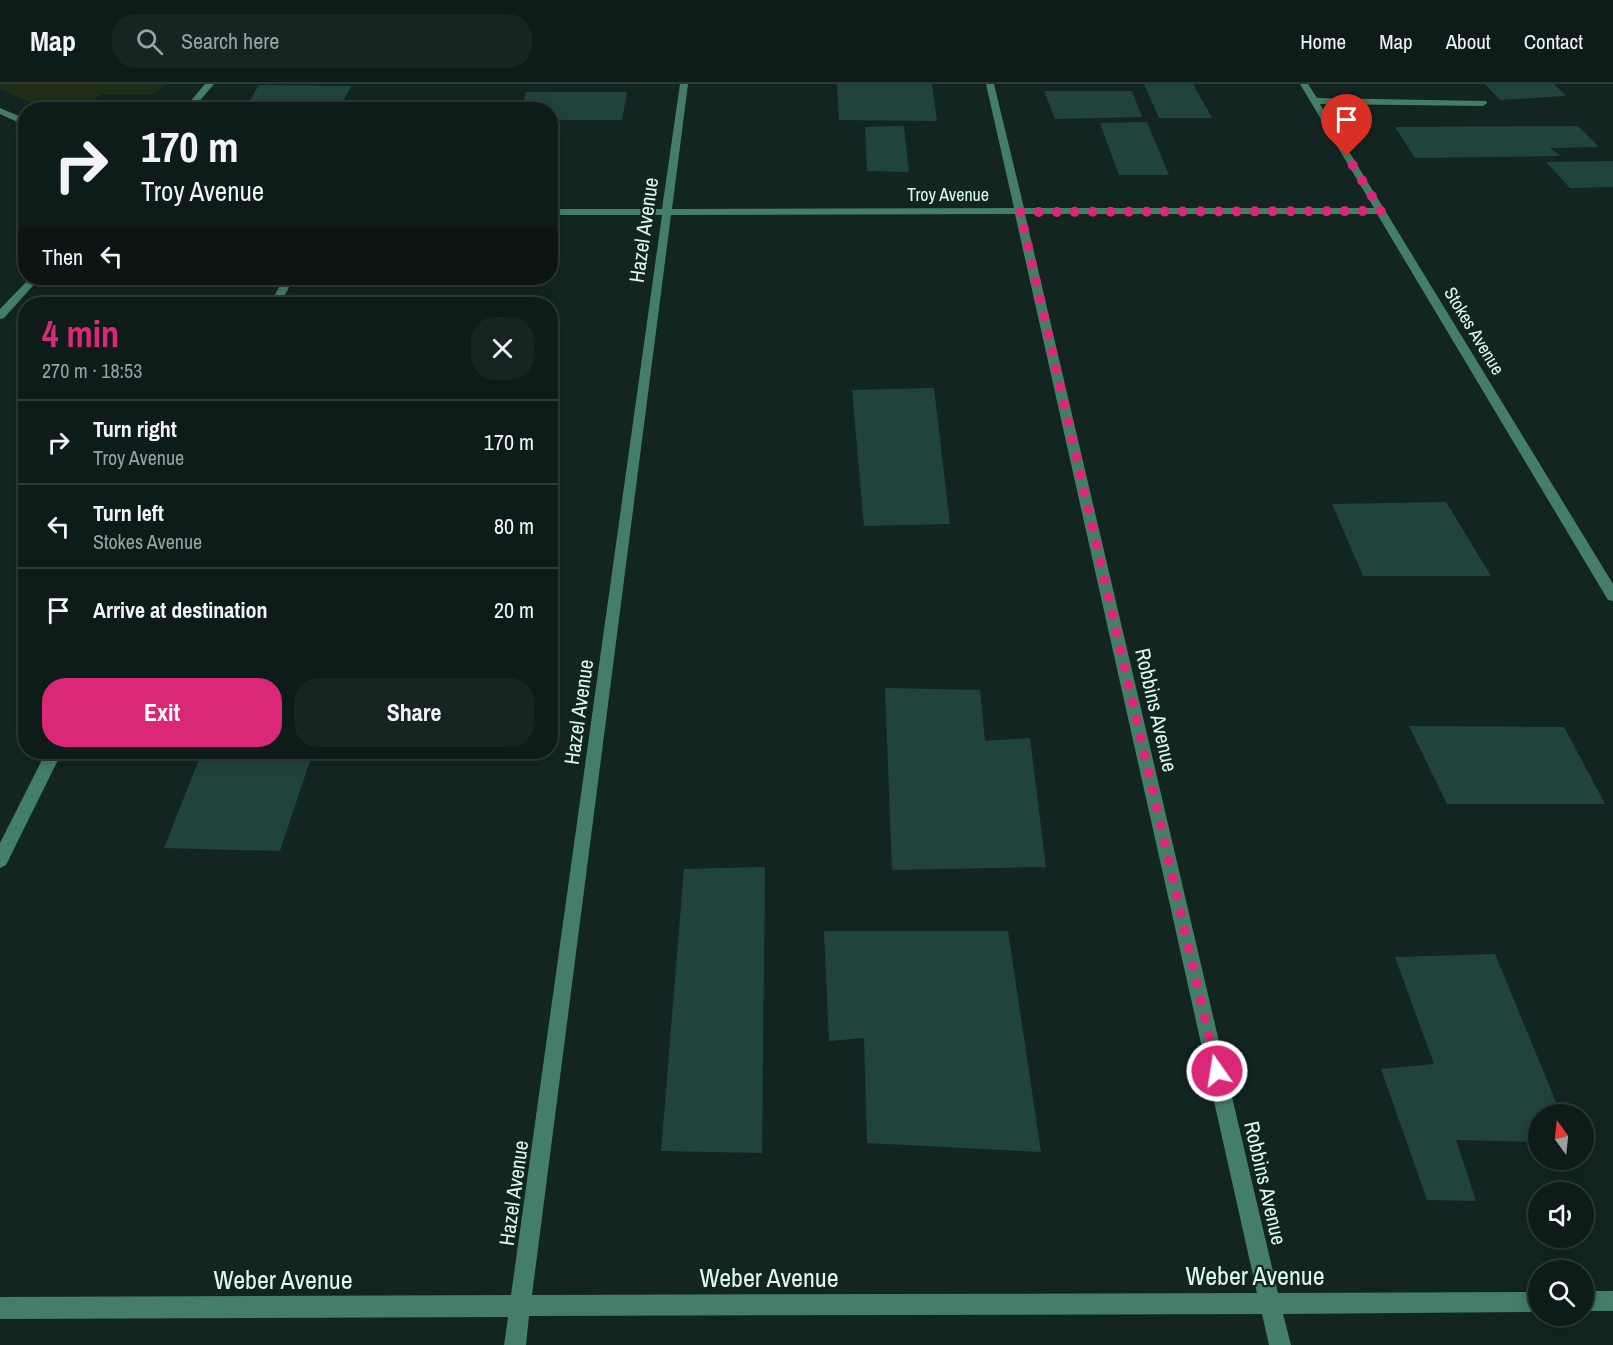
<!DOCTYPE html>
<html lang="en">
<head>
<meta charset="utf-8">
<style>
	:root { --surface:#0e1c19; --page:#172522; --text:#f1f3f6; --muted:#9ba1a2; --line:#2e3a38; --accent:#db2777 }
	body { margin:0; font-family:"Archivo Narrow",sans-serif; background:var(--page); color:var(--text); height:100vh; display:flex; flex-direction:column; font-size:22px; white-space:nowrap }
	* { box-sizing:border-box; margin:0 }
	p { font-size:20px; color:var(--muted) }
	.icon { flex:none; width:33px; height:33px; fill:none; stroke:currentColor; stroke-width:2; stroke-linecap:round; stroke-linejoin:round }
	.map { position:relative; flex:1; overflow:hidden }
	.side { position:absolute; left:18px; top:213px; width:540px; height:462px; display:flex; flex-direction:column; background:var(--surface); border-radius:24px; box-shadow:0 3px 15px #0003,0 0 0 2px var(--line) }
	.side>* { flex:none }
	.top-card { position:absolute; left:18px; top:18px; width:540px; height:183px; border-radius:24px; box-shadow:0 3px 15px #0003,0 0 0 2px var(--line); background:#0e1c19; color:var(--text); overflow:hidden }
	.needle { width:39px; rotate:345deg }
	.fabs { position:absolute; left:1528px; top:1020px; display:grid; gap:12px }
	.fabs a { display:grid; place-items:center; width:66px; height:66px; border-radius:50%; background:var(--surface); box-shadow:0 3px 15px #0003,0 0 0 2px var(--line); font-size:30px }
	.pin { position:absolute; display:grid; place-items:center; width:51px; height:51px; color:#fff; margin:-62px -26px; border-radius:50% 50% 50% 0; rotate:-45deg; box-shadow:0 0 6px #0007 }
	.pin .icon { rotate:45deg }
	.me { position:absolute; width:66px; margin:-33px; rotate:347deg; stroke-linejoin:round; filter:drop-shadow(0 0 4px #0008) }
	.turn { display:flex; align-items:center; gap:21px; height:126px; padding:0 24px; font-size:27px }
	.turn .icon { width:78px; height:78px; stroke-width:2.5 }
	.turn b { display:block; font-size:42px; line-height:51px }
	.then { display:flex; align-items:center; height:57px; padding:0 24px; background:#0003; gap:12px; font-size:22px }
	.round { display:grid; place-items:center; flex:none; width:63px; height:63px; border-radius:24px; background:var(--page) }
	.summary { display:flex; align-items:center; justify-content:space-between; height:102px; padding:0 24px }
	h1 { font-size:36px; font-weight:700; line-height:45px; color:var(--accent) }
	.cta { display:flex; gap:12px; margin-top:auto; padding:12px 24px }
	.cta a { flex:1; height:69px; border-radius:24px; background:var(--accent); color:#fff; font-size:24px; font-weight:700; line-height:69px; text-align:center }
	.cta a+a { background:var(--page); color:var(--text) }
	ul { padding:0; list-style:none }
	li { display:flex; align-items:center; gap:18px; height:84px; padding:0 24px; border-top:2px solid var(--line) }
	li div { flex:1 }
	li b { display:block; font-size:22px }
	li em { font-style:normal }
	header { display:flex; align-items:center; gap:36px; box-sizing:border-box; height:84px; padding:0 30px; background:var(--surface); border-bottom:2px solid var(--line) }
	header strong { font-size:28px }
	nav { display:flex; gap:33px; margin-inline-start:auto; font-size:21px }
	.search { width:420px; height:54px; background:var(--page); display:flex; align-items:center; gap:15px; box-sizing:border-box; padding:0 21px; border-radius:24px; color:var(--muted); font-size:22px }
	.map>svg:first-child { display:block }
	.green { fill:#212e17 }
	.building { fill:#21433d }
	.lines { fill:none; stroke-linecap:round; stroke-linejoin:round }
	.minor { fill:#447e69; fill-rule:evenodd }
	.route { stroke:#db2777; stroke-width:10; stroke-dasharray:0 18 }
	.labels { text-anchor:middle; stroke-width:4.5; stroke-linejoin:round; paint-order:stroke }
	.far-street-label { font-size:18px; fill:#dcfaf1; stroke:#132521 }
	.street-label { font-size:21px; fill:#dcfaf1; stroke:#132521 }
	.near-street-label { font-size:26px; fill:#dcfaf1; stroke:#132521 }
</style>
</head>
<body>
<header>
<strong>Map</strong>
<div class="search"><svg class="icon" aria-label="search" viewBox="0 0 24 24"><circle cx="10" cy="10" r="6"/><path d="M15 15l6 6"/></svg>Search here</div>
<nav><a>Home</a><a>Map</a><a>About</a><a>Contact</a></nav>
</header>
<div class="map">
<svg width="1613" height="1261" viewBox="0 0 1613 1261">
	<rect width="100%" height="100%" fill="#132521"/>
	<polygon class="green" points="0,0 165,0 155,10 102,10 78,25 48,26 0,5"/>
	<g class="building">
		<polygon points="837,0 932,0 937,37 839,36"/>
		<polygon points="1144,0 1193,0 1212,34 1159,34"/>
		<polygon points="1485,0 1554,0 1566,12 1500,16"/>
		<polygon points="259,1 351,2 339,26 244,26"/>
		<polygon points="1044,7 1132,7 1142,33 1055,35"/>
		<polygon points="526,8 627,8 622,36 550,36 550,26 522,26"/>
		<polygon points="1147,38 1169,91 1119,91 1100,39"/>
		<polygon points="904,42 909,88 867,87 865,43"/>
		<polygon points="1578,42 1599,63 1550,64 1561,72 1415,74 1395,43"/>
		<polygon points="1613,77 1613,103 1570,104 1546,78"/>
		<polygon points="934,304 950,440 864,442 852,306"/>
		<polygon points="1446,418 1491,492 1363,492 1332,420"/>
		<polygon points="885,604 980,606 985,657 1030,654 1046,783 892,786"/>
		<polygon points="1409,642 1564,643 1605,720 1447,720"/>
		<polygon points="202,668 313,668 280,767 164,764"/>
		<polygon points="765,783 762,1069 661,1067 684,785"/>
		<polygon points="824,847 1008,847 1041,1068 867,1059 864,954 829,957"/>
		<polygon points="1495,870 1561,1030 1539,1030 1539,1058 1456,1056 1476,1117 1427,1116 1381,985 1434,980 1395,873"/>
	</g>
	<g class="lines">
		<g class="minor">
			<polygon points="205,0 214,0 192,26 183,26"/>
			<path d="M680 0H688L672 125 1014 124 986 0H994L1024 124H1374L1300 0H1308L1317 14 1486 17 1487 19 1483 22 1320 20 1613 500V517L1608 516 1377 130H1025L1278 1209 1539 1208V1228L1283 1230 1291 1261H1269L1262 1230 529 1232 526 1261H504L508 1233 0 1235V1213L511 1211 662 131H550V125H662ZM1015 130 1257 1209 532 1211 671 131Z"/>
			<polygon points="0,24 26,35 26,42 0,30"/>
			<polygon points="30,194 40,194 4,234 0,235 0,225"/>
			<polygon points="284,194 294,194 280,220 270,220"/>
			<polygon points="46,668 62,668 6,781 0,784 0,759"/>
			<rect x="1584" y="1207" width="29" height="20"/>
		</g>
	</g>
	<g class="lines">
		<polyline class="route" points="1217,987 1020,128 1381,127 1347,72"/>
	</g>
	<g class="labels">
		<g class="far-street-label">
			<text x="948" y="117">Troy Avenue</text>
			<text transform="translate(1474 247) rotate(59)" y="6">Stokes Avenue</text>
		</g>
		<g class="street-label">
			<text transform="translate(644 146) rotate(-82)" y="7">Hazel Avenue</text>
			<text transform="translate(1156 626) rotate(77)" y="7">Robbins Avenue</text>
			<text transform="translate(579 628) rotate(-82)" y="7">Hazel Avenue</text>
			<text transform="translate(1265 1099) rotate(77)" y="7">Robbins Avenue</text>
			<text transform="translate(514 1109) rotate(-82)" y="7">Hazel Avenue</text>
		</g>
		<g class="near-street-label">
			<text x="1255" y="1201">Weber Avenue</text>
			<text x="769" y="1203">Weber Avenue</text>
			<text x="283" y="1205">Weber Avenue</text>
		</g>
	</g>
</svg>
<div class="fabs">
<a><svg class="needle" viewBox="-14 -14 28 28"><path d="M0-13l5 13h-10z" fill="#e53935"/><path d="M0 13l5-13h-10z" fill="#9ba1a2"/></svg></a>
<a><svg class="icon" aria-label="sound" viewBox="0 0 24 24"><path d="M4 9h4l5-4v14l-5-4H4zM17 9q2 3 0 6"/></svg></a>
<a><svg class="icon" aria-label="search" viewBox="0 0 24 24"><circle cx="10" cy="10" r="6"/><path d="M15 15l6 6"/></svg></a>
</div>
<div class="pin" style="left:1347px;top:72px;background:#d93025"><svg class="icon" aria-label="arrive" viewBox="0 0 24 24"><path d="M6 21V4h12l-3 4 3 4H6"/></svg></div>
<svg class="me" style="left:1217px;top:987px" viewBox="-20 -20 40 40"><circle r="17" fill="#db2777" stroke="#fff" stroke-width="3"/><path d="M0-11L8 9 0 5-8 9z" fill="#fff"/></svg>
<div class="top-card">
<div class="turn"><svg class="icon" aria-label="right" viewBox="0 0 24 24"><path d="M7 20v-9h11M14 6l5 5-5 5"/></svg><div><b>170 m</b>Troy Avenue</div></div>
<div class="then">Then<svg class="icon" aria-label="left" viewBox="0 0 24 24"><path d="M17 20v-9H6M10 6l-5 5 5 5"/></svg></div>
</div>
<section class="side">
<div class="summary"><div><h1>4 min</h1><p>270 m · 18:53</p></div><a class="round"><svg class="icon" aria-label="close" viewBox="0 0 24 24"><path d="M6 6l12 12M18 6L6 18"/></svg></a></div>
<ul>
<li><svg class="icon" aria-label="right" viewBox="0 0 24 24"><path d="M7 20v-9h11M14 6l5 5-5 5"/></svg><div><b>Turn right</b><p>Troy Avenue</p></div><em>170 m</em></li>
<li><svg class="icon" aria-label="left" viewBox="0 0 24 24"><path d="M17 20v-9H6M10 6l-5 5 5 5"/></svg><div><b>Turn left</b><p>Stokes Avenue</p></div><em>80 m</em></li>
<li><svg class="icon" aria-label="arrive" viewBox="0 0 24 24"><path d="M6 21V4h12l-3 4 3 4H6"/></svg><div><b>Arrive at destination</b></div><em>20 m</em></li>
</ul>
<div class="cta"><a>Exit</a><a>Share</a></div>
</section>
</div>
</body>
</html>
